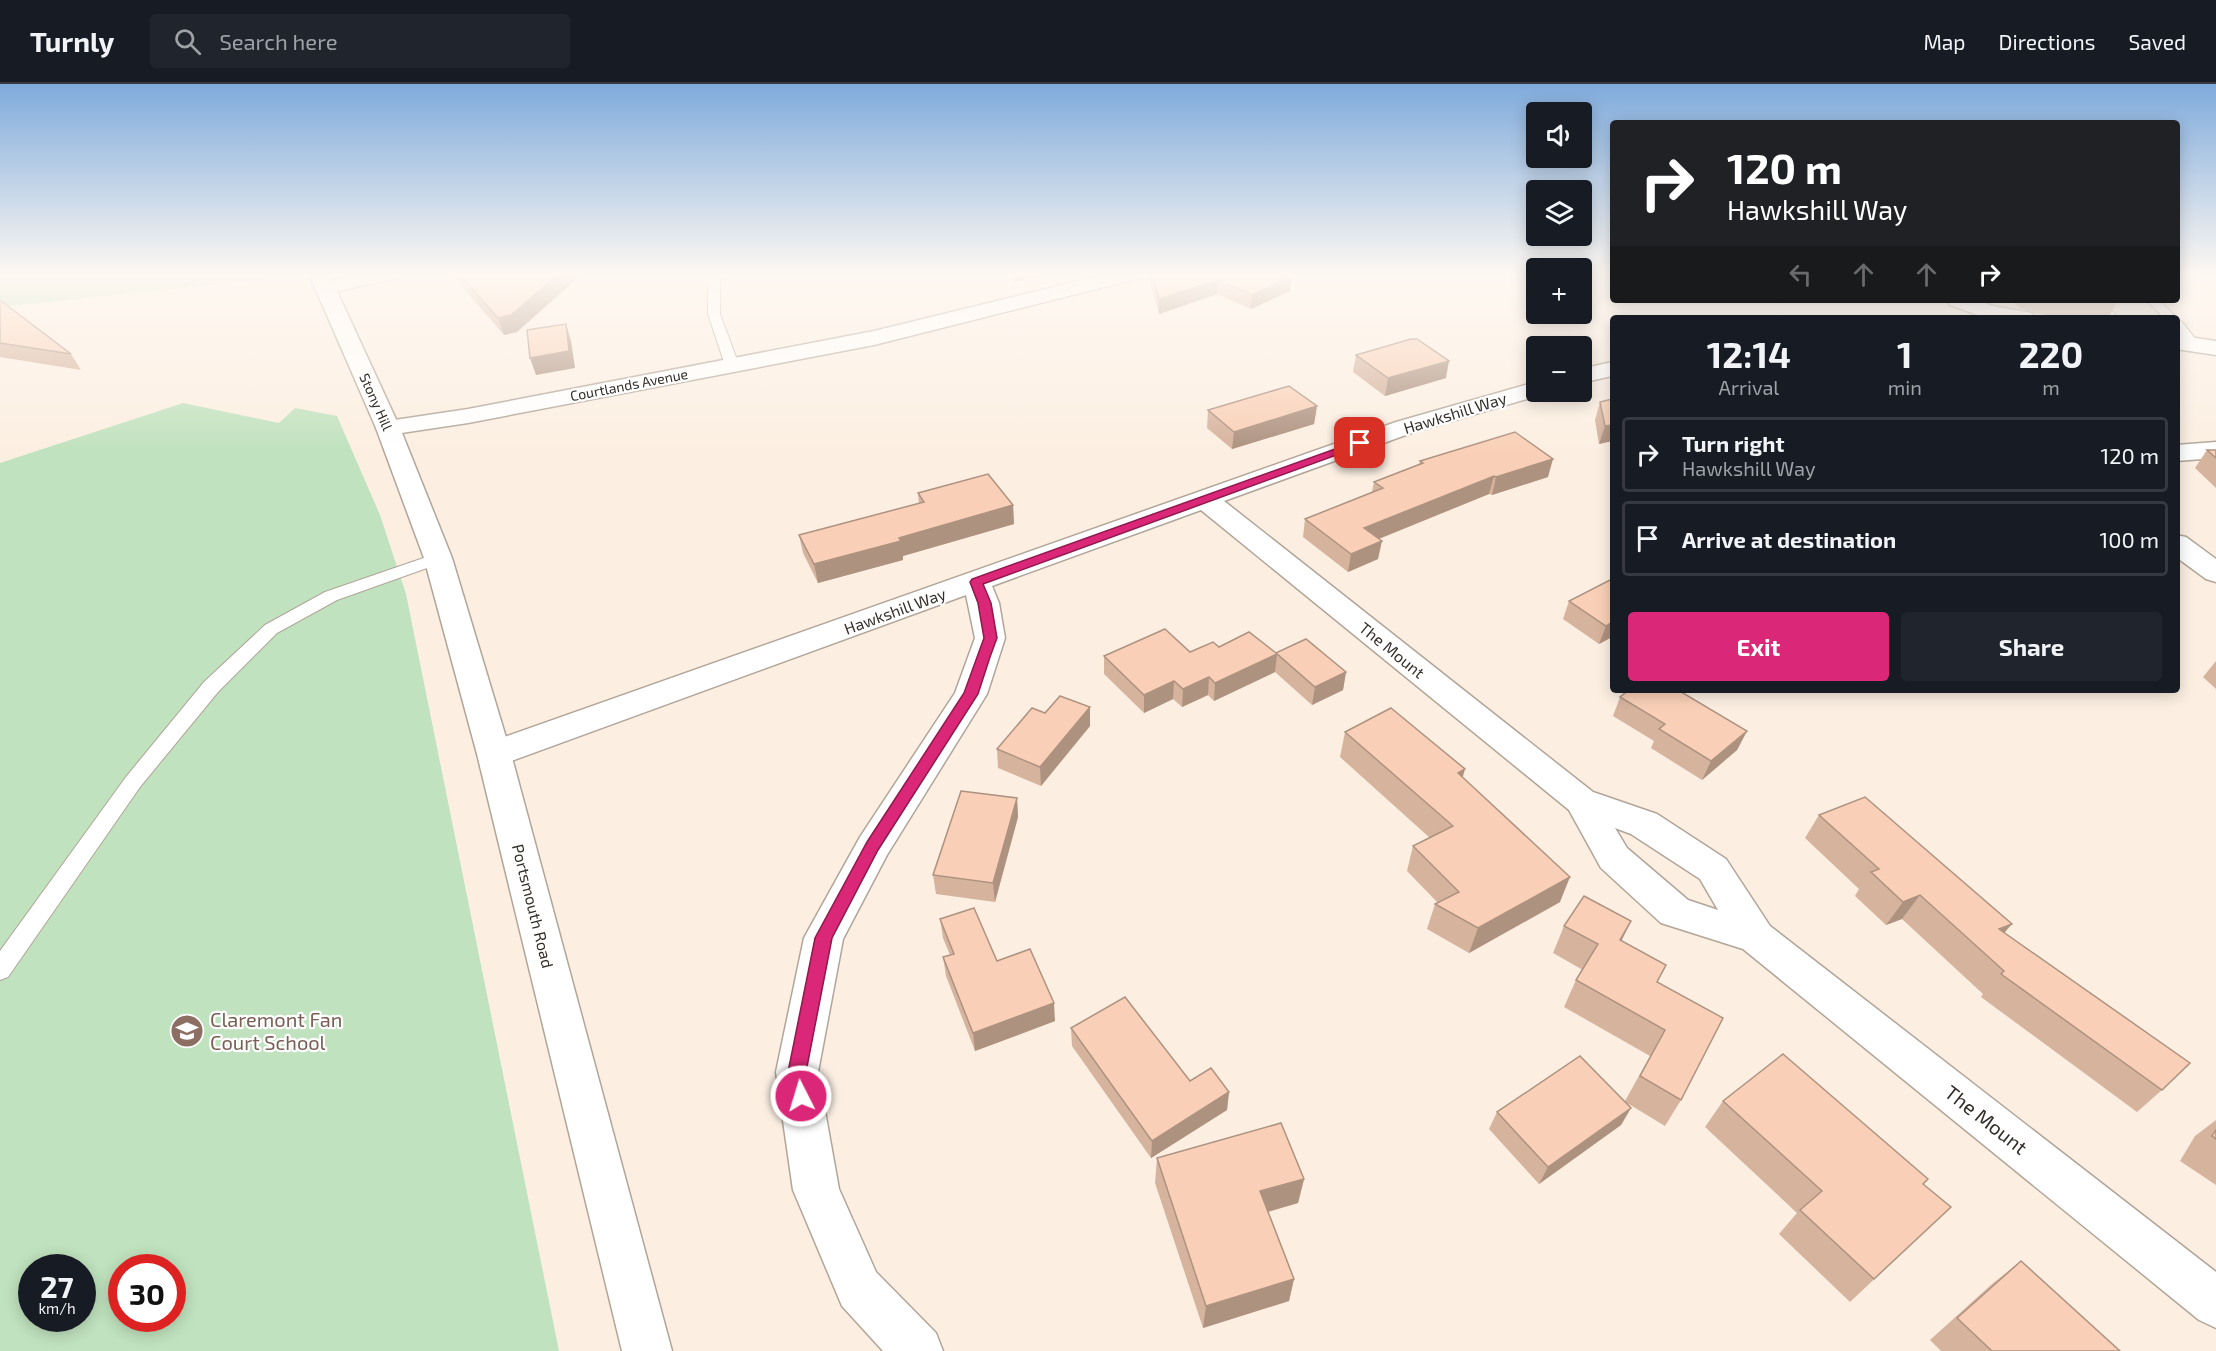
<!DOCTYPE html>
<html lang="en">
<head>
<meta charset="utf-8">
<style>
	:root { --surface:#171b24; --page:#20242c; --text:#f1f3f6; --muted:#9ea1a6; --line:#363941; --accent:#db2777 }
	body { margin:0; font-family:"Exo 2",sans-serif; background:var(--page); color:var(--text); height:100vh; display:flex; flex-direction:column; font-size:22px; white-space:nowrap }
	* { box-sizing:border-box; margin:0 }
	p { font-size:20px; color:var(--muted) }
	.icon { flex:none; width:33px; height:33px; fill:none; stroke:currentColor; stroke-width:2; stroke-linecap:round; stroke-linejoin:round }
	.map { position:relative; flex:1; overflow:hidden }
	.drawer { position:absolute; left:1610px; top:231px; width:570px; height:378px; display:flex; flex-direction:column; background:var(--surface); border-radius:6px; box-shadow:0 3px 15px #0003 }
	.drawer>* { flex:none }
	.banner { position:absolute; left:1610px; top:36px; width:570px; height:183px; border-radius:6px; box-shadow:0 3px 15px #0003; background:#202124; color:#fff; overflow:hidden }
	.fabs { position:absolute; left:1526px; top:18px; display:grid; gap:12px }
	.fabs a { display:grid; place-items:center; width:66px; height:66px; border-radius:6px; background:var(--surface); box-shadow:0 3px 15px #0003; font-size:30px }
	.speed { position:absolute; left:18px; top:1170px; display:flex; gap:12px; font-size:30px; font-weight:700; text-align:center }
	.speed>* { display:grid; place-content:center; width:78px; height:78px; border-radius:50%; background:var(--surface); box-shadow:0 3px 15px #0003; line-height:1 }
	.speed small { font-size:15px; font-weight:400 }
	.speed .limit { border:9px solid #d22; background:#fff; color:#111 }
	.pin { position:absolute; display:grid; place-items:center; width:51px; height:51px; color:#fff; margin:-26px; border-radius:12px; box-shadow:0 3px 9px #0006 }
	.me { position:absolute; width:66px; margin:-33px; rotate:355deg; stroke-linejoin:round; filter:drop-shadow(0 0 4px #0008) }
	.turn { display:flex; align-items:center; gap:21px; height:126px; padding:0 18px; font-size:27px }
	.turn .icon { width:78px; height:78px; stroke-width:2.5 }
	.turn b { display:block; font-size:42px; line-height:51px }
	.lanes { display:flex; align-items:center; height:57px; padding:0 18px; background:#0003; justify-content:center; gap:30px; direction:ltr }
	.lanes .off { opacity:.35 }
	.eta { display:flex; justify-content:space-evenly; align-items:center; height:102px; text-align:center }
	.eta b { font-size:36px; font-weight:700; line-height:42px }
	.button { display:flex; gap:12px; margin-top:auto; padding:12px 18px }
	.button a { flex:1; height:69px; border-radius:6px; background:var(--accent); color:#fff; font-size:24px; font-weight:700; line-height:69px; text-align:center }
	.button a+a { background:var(--page); color:var(--text) }
	ul { padding:0; list-style:none }
	li { display:flex; align-items:center; gap:18px; height:75px; margin:0 12px 9px; padding:0 6px; border:3px solid var(--line); border-radius:6px }
	li div { flex:1 }
	li b { display:block; font-size:22px }
	li em { font-style:normal }
	header { display:flex; align-items:center; gap:36px; box-sizing:border-box; height:84px; padding:0 30px; background:var(--surface); border-bottom:2px solid var(--line) }
	header strong { font-size:28px }
	nav { display:flex; gap:33px; margin-inline-start:auto; font-size:21px }
	.search { width:420px; height:54px; background:var(--page); display:flex; align-items:center; gap:15px; box-sizing:border-box; padding:0 21px; border-radius:6px; color:var(--muted); font-size:22px }
	.map>svg:first-child { display:block }
	.green { fill:#c0e2be; fill-rule:evenodd }
	.lines { fill:none; stroke-linecap:round; stroke-linejoin:round }
	.service-casing { stroke:#b1a599; stroke-width:2 }
	.minor-casing { stroke:#b1a599; stroke-width:3 }
	.primary-casing { stroke:#b1a599; stroke-width:3 }
	.service { fill:#fff; fill-rule:evenodd }
	.minor { fill:#fff; fill-rule:evenodd }
	.primary { fill:#fff; fill-rule:evenodd }
	.wall { fill:#d6b39d }
	.shaded-wall { fill:#ae9280 }
	.building { fill:#f9d0b7; stroke:#ae9280; stroke-width:1.5 }
	.route { fill:#db2777; stroke:#8e194d; stroke-width:1.5 }
	.labels { text-anchor:middle; stroke-width:4.5; stroke-linejoin:round; paint-order:stroke }
	.far-street-label { font-size:14px; fill:#332e29; stroke:#fff }
	.street-label { font-size:16px; fill:#332e29; stroke:#fff }
	.near-education-label { font-size:20px; fill:#785e54; stroke:#fff; text-anchor:start }
	.near-street-label { font-size:20px; fill:#332e29; stroke:#fff }
</style>
</head>
<body>
<header>
<strong>Turnly</strong>
<div class="search"><svg class="icon" aria-label="search" viewBox="0 0 24 24"><circle cx="10" cy="10" r="6"/><path d="M15 15l6 6"/></svg>Search here</div>
<nav><a>Map</a><a>Directions</a><a>Saved</a></nav>
</header>
<div class="map">
<svg width="2216" height="1267" viewBox="0 0 2216 1267">
	<rect width="100%" height="100%" fill="#fcefe2"/>
	<g class="green">
		<polygon points="0,190 269,190 270,195 0,223"/>
		<path d="M183 319 279 339 295 324 337 332 380 431 406 510 559 1267H0V379ZM32 1184H82V1234H32ZM122 1184H172V1234H122Z"/>
	</g>
	<g class="lines">
		<defs>
			<g id="service">
				<polygon points="708,190 720,190 720,230 739,281 737,284 732,285 725,281 708,230"/>
				<path d="M2076 216C2096 216 2106 217 2118 234H2105L2100 228Z"/>
				<polygon points="2146,216 2159,216 2177,234 2164,234"/>
				<polygon points="2176,236 2181,237 2198,258 2200,261 2198,264 2188,264 2176,249"/>
				<polygon points="438,469 444,470 446,474 444,478 337,516 277,549 218,608 140,703 8,893 0,896 0,867 126,693 204,598 265,541 325,508"/>
			</g>
			<g id="minor">
				<polygon points="361,190 400,190 397,194 325,210 318,208 314,204 318,200"/>
				<polygon points="1107,190 1143,190 1140,194 874,261 468,339 388,351 379,349 376,344 379,339 388,337 468,325 874,247"/>
				<polygon points="1947,216 1977,216 1993,222 2032,229 2035,234 1986,234 1950,221"/>
				<polygon points="2176,251 2216,257 2216,271 2176,265"/>
				<polygon points="1612,278 1612,292 1581,299 1581,285"/>
				<path d="M1536 298V308H1546L1544 310 1414 348 1224 417 1593 708 1657 730 1726 775 1770 842 2216 1188V1244L2199 1236 1743 865 1661 839 1601 784 1569 726 1201 426 992 502 999 519 1005 554 987 610 887 771 843 855 818 988 839 1105 876 1188 936 1249 943 1267H883L842 1222 793 1106 776 988 804 854 860 753 955 609 975 554 966 511 506 679 494 682 482 679 477 670 482 661 1396 338ZM1615 744 1631 750 1700 795 1718 826 1688 816 1627 764Z"/>
				<polygon points="2216,358 2216,374 2176,377 2176,361"/>
				<polygon points="2176,451 2186,453 2216,475 2216,498 2206,495 2176,473"/>
			</g>
			<polygon id="primary" points="309,190 329,190 400,344 452,474 511,670 672,1267 622,1267 477,670 424,474 376,344"/>
		</defs>
		<use href="#service" class="service-casing"/>
		<use href="#minor" class="minor-casing"/>
		<use href="#primary" class="primary-casing"/>
		<use href="#service" class="service"/>
		<use href="#minor" class="minor"/>
		<use href="#primary" class="primary"/>
	</g>
	<g class="wall">
		<polygon points="451,190 505,190 517,248 504,251"/>
		<polygon points="1007,190 1047,190 1014,198"/>
		<polygon points="1148,190 1287,190 1292,192 1290,207 1251,225 1217,210 1159,230"/>
		<polygon points="0,216 71,270 81,286 0,273"/>
		<polygon points="2011,216 2117,216 2118,217 2108,234 2066,234 2035,229 2020,224"/>
		<polygon points="1356,271 1446,294 1385,312 1353,288"/>
		<polygon points="1600,318 1612,357 1599,360 1595,336"/>
		<polygon points="1317,322 1314,340 1232,365 1207,344 1208,326"/>
		<polygon points="2207,366 2216,366 2216,404 2195,384"/>
		<polygon points="1420,377 1548,393 1492,411 1489,410 1379,455 1378,475 1348,488 1303,453 1305,435 1372,408 1374,398 1419,381"/>
		<polygon points="918,409 1013,421 1014,440 903,472 903,476 818,499 803,469 799,451 919,420"/>
		<polygon points="1612,495 1612,553 1599,560 1563,535 1569,517"/>
		<polygon points="1219,563 1276,569 1346,588 1343,606 1312,621 1275,588 1214,617 1208,611 1182,623 1173,615 1144,629 1104,590 1104,572 1190,568"/>
		<polygon points="2216,577 2216,605 2203,593"/>
		<polygon points="1620,613 1747,647 1737,666 1702,696 1651,664 1654,657 1613,632"/>
		<polygon points="1045,629 1090,642 1041,702 998,684 997,665"/>
		<polygon points="1345,648 1463,694 1560,818 1469,869 1427,845 1435,820 1438,819 1407,787 1413,762 1430,754 1340,673"/>
		<polygon points="1017,714 1018,733 995,818 936,810 933,791"/>
		<polygon points="1819,731 2004,849 2162,1006 2137,1028 1981,913 1983,910 1902,835 1886,841 1855,812 1859,805 1805,754"/>
		<polygon points="940,835 997,877 1055,937 975,967 946,892 943,873 950,871 943,854"/>
		<polygon points="1631,837 1621,857 1657,898 1681,1016 1665,1042 1627,1019 1631,1024 1621,1041 1539,1100 1489,1045 1497,1028 1625,1017 1650,972 1564,923 1576,896 1583,886 1553,869 1564,842"/>
		<polygon points="1071,944 1190,997 1229,1008 1227,1026 1151,1074 1072,962"/>
		<polygon points="1723,1017 1923,1100 1951,1123 1850,1218 1779,1150 1797,1129 1705,1043"/>
		<polygon points="2216,1036 2216,1101 2180,1077 2195,1052"/>
		<polygon points="1157,1074 1304,1095 1298,1119 1268,1128 1294,1195 1289,1217 1203,1244 1155,1099"/>
		<polygon points="2021,1177 2120,1267 1941,1267 1930,1256 1992,1200"/>
	</g>
	<g class="shaded-wall">
		<polygon points="559,190 582,190 517,248 504,251 498,234"/>
		<polygon points="1013,190 1047,190 1014,198"/>
		<polygon points="1292,192 1290,207 1251,225 1252,211"/>
		<polygon points="1218,196 1217,210 1159,230 1159,215"/>
		<polygon points="566,240 571,257 575,284 536,291 530,274"/>
		<polygon points="1449,277 1446,294 1385,312 1388,294"/>
		<polygon points="1317,322 1314,340 1232,365 1234,348"/>
		<polygon points="1612,341 1612,357 1599,360 1605,342"/>
		<polygon points="1553,375 1548,393 1492,411 1496,393"/>
		<polygon points="1494,392 1489,410 1361,462 1364,444"/>
		<polygon points="1013,421 1014,440 903,472 903,476 818,499 814,480 899,454"/>
		<polygon points="1382,457 1378,475 1348,488 1351,470"/>
		<polygon points="1612,538 1612,553 1599,560 1606,542"/>
		<polygon points="1277,570 1275,588 1214,617 1215,599"/>
		<polygon points="1346,588 1343,606 1312,621 1315,603"/>
		<polygon points="1209,593 1208,611 1182,623 1183,605"/>
		<polygon points="1174,597 1173,615 1144,629 1144,611"/>
		<polygon points="1090,623 1090,642 1041,702 1040,683"/>
		<polygon points="1747,647 1737,666 1702,696 1711,677"/>
		<polygon points="1465,685 1458,710 1458,689"/>
		<polygon points="1017,714 1018,733 995,818 993,799"/>
		<polygon points="1570,793 1560,818 1469,869 1478,844"/>
		<polygon points="1920,811 1902,835 1886,841 1903,818"/>
		<polygon points="1631,837 1618,864 1620,856"/>
		<polygon points="2012,840 1992,863 1999,845"/>
		<polygon points="1054,919 1055,937 975,967 973,949"/>
		<polygon points="1229,1008 1227,1026 1151,1074 1152,1057"/>
		<polygon points="1631,1024 1621,1041 1539,1100 1548,1083"/>
		<polygon points="1304,1095 1298,1119 1256,1131 1260,1107"/>
		<polygon points="1294,1195 1289,1217 1203,1244 1206,1222"/>
	</g>
	<g class="building">
		<polygon points="459,190 505,190 507,192 510,190 559,190 511,231 498,234"/>
		<polygon points="1153,190 1287,190 1292,192 1252,211 1218,196 1159,215"/>
		<polygon points="0,216 71,270 0,259"/>
		<polygon points="566,240 569,267 530,274 527,246"/>
		<polygon points="1411,255 1417,255 1449,277 1388,294 1356,271"/>
		<polygon points="1289,302 1317,322 1234,348 1208,326"/>
		<polygon points="1612,315 1612,341 1605,342 1600,318"/>
		<polygon points="1515,348 1553,375 1496,393 1494,392 1364,444 1382,457 1351,470 1305,435 1383,404 1374,398 1423,379 1420,377"/>
		<polygon points="2207,366 2216,366 2216,374"/>
		<polygon points="988,390 1013,421 899,454 901,457 814,480 799,451 924,418 918,409"/>
		<polygon points="1612,495 1612,538 1606,542 1569,517"/>
		<polygon points="1165,545 1190,568 1213,558 1219,563 1249,548 1276,569 1306,555 1346,588 1315,603 1277,570 1215,599 1209,593 1183,605 1174,597 1144,611 1104,572"/>
		<polygon points="1629,606 1678,606 1747,647 1711,677 1659,645 1665,640 1620,613"/>
		<polygon points="1060,612 1090,623 1040,683 997,665 1032,624 1045,629"/>
		<polygon points="1391,624 1465,685 1458,689 1570,793 1478,844 1435,820 1459,808 1413,762 1453,742 1345,648"/>
		<polygon points="961,707 1017,714 993,799 933,791"/>
		<polygon points="1865,713 2012,840 1999,845 2190,979 2162,1006 2001,890 2004,887 1920,811 1903,818 1871,788 1879,785 1819,731"/>
		<polygon points="1584,812 1631,837 1620,856 1666,881 1657,898 1723,934 1681,1016 1640,992 1665,946 1576,896 1598,860 1564,842"/>
		<polygon points="974,824 997,877 1030,865 1054,919 973,949 943,873 954,870 940,835"/>
		<polygon points="1125,913 1190,997 1211,984 1229,1008 1152,1057 1071,944"/>
		<polygon points="1783,970 1928,1095 1923,1100 1951,1123 1874,1195 1800,1126 1822,1107 1723,1017"/>
		<polygon points="1580,972 1631,1024 1548,1083 1497,1028"/>
		<polygon points="1281,1039 1304,1095 1260,1107 1294,1195 1206,1222 1157,1074"/>
		<polygon points="2216,1046 2216,1055 2212,1052"/>
		<polygon points="2021,1177 2120,1267 1992,1267 1957,1234"/>
	</g>
	<linearGradient id="sky" x2="0" y2="1"><stop stop-color="#7fabdc"/><stop offset="0.52" stop-color="#fef8f2"/><stop offset="1" stop-color="#fef8f2" stop-opacity="0"/></linearGradient>
	<rect width="2216" height="367" fill="url(#sky)"/>
	<polygon class="route" points="1360,356 1365,359 1364,361 983,500 991,519 997,554 990,573 978,610 878,766 832,854 806,988 810,1012 807,1018 801,1020 794,1018 788,988 815,854 867,758 964,609 984,554 978,519 970,498 972,495"/>
	<defs>
		<symbol id="school-disc" viewBox="-11 -11 22 22"><circle r="9.5" fill="#8d6e63" stroke="#fff"/><path d="M0-5L7-2L0 1L-7-2ZM-4 1L0 2.5L4 1V4Q0 6-4 4Z" fill="#fff"/></symbol>
	</defs>
	<g fill-rule="evenodd">
		<use href="#school-disc" x="168" y="928" width="38" height="38"/>
	</g>
	<g class="labels">
		<g class="far-street-label">
			<text transform="translate(629 301) rotate(-11)" y="5">Courtlands Avenue</text>
			<text transform="translate(376 318) rotate(66)" y="5">Stony Hill</text>
		</g>
		<g class="street-label">
			<text transform="translate(1455 329) rotate(-17)" y="6">Hawkshill Way</text>
			<text transform="translate(895 527) rotate(-20)" y="6">Hawkshill Way</text>
			<text transform="translate(1392 566) rotate(39)" y="6">The Mount</text>
			<text transform="translate(533 822) rotate(76)" y="6">Portsmouth Road</text>
		</g>
		<g class="near-education-label">
			<text x="210" y="943">Claremont Fan<tspan x="210" dy="23">Court School</tspan></text>
		</g>
		<g class="near-street-label">
			<text transform="translate(1986 1036) rotate(38)" y="7">The Mount</text>
		</g>
	</g>
</svg>
<div class="fabs">
<a><svg class="icon" aria-label="sound" viewBox="0 0 24 24"><path d="M4 9h4l5-4v14l-5-4H4zM17 9q2 3 0 6"/></svg></a>
<a><svg class="icon" aria-label="layers" viewBox="0 0 24 24"><path d="M12 4l9 5-9 5-9-5zM3 14l9 5 9-5"/></svg></a>
<a>+</a>
<a>−</a>
</div>
<div class="speed"><div>27<small>km/h</small></div><div class="limit">30</div></div>
<div class="pin" style="left:1360px;top:359px;background:#d93025"><svg class="icon" aria-label="arrive" viewBox="0 0 24 24"><path d="M6 21V4h12l-3 4 3 4H6"/></svg></div>
<svg class="me" style="left:801px;top:1012px" viewBox="-20 -20 40 40"><circle r="17" fill="#db2777" stroke="#fff" stroke-width="3"/><path d="M0-11L8 9 0 5-8 9z" fill="#fff"/></svg>
<div class="banner">
<div class="turn"><svg class="icon" aria-label="right" viewBox="0 0 24 24"><path d="M7 20v-9h11M14 6l5 5-5 5"/></svg><div><b>120 m</b>Hawkshill Way</div></div>
<div class="lanes"><svg class="icon off" aria-label="left" viewBox="0 0 24 24"><path d="M17 20v-9H6M10 6l-5 5 5 5"/></svg><svg class="icon off" aria-label="ahead" viewBox="0 0 24 24"><path d="M12 20V5M6 11l6-6 6 6"/></svg><svg class="icon off" aria-label="ahead" viewBox="0 0 24 24"><path d="M12 20V5M6 11l6-6 6 6"/></svg><svg class="icon" aria-label="right" viewBox="0 0 24 24"><path d="M7 20v-9h11M14 6l5 5-5 5"/></svg></div>
</div>
<section class="drawer">
<div class="eta">
<div><b>12:14</b><p>Arrival</p></div>
<div><b>1</b><p>min</p></div>
<div><b>220</b><p>m</p></div>
</div>
<ul>
<li><svg class="icon" aria-label="right" viewBox="0 0 24 24"><path d="M7 20v-9h11M14 6l5 5-5 5"/></svg><div><b>Turn right</b><p>Hawkshill Way</p></div><em>120 m</em></li>
<li><svg class="icon" aria-label="arrive" viewBox="0 0 24 24"><path d="M6 21V4h12l-3 4 3 4H6"/></svg><div><b>Arrive at destination</b></div><em>100 m</em></li>
</ul>
<div class="button"><a>Exit</a><a>Share</a></div>
</section>
</div>
</body>
</html>
